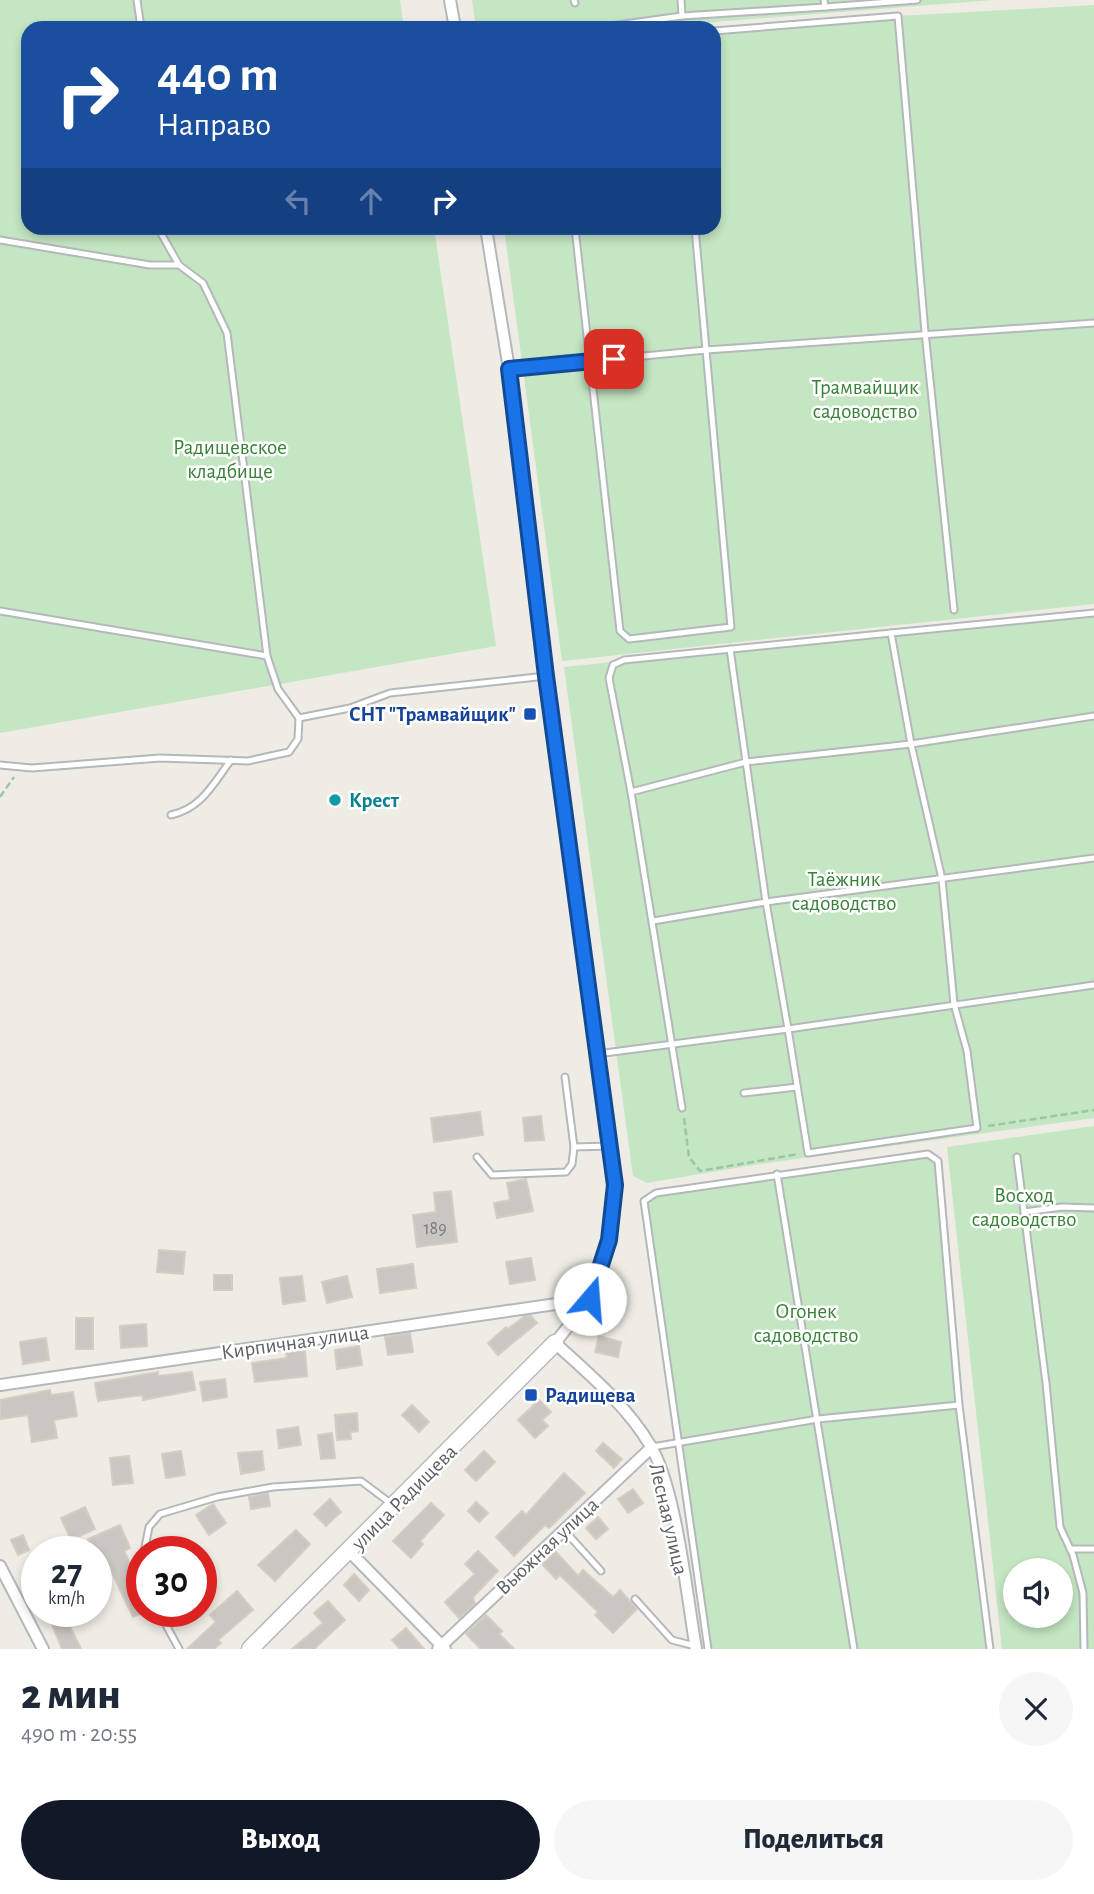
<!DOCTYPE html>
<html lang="ru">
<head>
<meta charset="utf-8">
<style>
	:root { --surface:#fff; --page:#f6f6f7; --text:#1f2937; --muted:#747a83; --accent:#111827 }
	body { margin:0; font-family:"Alegreya Sans",sans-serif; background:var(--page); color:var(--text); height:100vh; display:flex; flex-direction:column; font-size:26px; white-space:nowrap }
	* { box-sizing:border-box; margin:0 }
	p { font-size:23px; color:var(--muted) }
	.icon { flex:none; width:38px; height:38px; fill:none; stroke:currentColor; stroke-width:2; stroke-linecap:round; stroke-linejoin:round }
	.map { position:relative; height:1649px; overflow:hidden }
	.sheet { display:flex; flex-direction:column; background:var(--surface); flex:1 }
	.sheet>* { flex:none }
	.top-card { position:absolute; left:21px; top:21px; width:700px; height:214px; border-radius:21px; box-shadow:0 4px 10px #0003; background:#1a4fa0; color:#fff; overflow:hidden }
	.controls { position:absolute; left:1003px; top:1558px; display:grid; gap:14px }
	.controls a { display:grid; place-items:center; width:70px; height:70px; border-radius:50%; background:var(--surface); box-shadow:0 4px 10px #0003; font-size:35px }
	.speed { position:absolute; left:21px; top:1536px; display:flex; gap:14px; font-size:35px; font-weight:700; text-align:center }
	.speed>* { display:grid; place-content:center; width:91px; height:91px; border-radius:50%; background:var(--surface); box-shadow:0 4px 10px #0003; line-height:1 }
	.speed small { font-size:18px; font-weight:400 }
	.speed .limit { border:10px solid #d22; background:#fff; color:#111 }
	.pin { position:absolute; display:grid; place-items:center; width:60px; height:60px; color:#fff; margin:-30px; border-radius:14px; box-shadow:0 4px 10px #0006 }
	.me { position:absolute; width:77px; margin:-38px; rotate:18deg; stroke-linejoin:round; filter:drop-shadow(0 0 5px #0008) }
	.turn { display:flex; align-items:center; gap:24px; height:147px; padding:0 21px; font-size:32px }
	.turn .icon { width:91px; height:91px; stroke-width:2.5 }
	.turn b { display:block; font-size:49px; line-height:60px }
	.lanes { display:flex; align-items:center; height:66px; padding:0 21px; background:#0003; justify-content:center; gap:35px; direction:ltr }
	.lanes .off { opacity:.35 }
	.round { display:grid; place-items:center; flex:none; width:74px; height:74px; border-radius:37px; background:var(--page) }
	.overview { display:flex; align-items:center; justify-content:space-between; height:119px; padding:0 21px }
	h1 { font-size:42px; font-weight:800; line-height:52px }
	.button { display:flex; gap:14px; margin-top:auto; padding:14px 21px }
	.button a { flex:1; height:80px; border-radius:42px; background:var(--accent); color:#fff; font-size:28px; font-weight:800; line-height:80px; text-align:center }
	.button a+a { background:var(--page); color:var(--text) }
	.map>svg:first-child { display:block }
	.green { fill:#c4e6c2; fill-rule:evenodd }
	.building { fill:#cac7c2; stroke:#d3cdc3; stroke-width:2 }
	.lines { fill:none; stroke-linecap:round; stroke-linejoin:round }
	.lane-casing { stroke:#b5b8bb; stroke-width:9 }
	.street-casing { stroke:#b5b8bb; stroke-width:14 }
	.secondary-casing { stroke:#b6babe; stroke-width:19 }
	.path { stroke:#9bc6a5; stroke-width:2.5; stroke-dasharray:7 3.5; stroke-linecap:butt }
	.lane { stroke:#fff; stroke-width:5 }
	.street { stroke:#fff; stroke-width:10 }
	.secondary { stroke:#fff; stroke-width:16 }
	.route-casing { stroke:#114b97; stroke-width:18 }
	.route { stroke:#1a73e8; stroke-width:12 }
	.transit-dot { fill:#1a4fb4; stroke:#fff; stroke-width:2.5 }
	.culture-dot { fill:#0f9aa8; stroke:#fff; stroke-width:2.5 }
	.labels { text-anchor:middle; stroke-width:5; stroke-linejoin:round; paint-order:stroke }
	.number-label { font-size:18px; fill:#787a7c }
	.park-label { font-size:21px; fill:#378236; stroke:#fff }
	.transit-label { font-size:21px; font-weight:bold; fill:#164399; stroke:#fff; text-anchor:end }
	.culture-label { font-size:21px; font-weight:bold; fill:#0d838f; stroke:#fff; text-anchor:start }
	.street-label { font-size:21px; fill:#5d6165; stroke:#fff }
</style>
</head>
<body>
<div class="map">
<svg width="1094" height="1649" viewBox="0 0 1094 1649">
	<rect width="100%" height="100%" fill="#efece5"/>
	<g class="green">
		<polygon points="0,0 400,0 404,28 28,28 28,228 434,228 496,646 0,733"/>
		<polygon points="472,0 993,0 639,28 476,28"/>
		<polygon points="1094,5 1094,604 562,661 504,228 714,228 714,31 898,16"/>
		<polygon points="1094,613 1094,1118 753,1165 647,1183 633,1176 564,667"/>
		<path d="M1094 1126V1649H1002L947 1147ZM1015 1570H1060V1615H1015Z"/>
		<polygon points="928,1154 938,1161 959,1405 990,1649 708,1649 644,1201 664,1191"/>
	</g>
	<g class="building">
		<polygon points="480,1112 483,1135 434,1142 431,1118"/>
		<polygon points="541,1116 544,1140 525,1141 523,1118"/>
		<polygon points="526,1179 533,1211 497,1218 494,1203 510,1200 507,1183"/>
		<polygon points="451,1191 457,1242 417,1247 413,1215 436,1212 434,1193"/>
		<polygon points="159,1250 185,1252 183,1274 157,1272"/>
		<polygon points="531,1258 535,1280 510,1284 506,1262"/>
		<polygon points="413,1264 416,1288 380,1293 377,1269"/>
		<rect x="214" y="1275" width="18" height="15"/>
		<polygon points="302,1276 305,1301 283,1304 280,1278"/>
		<polygon points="347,1276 352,1297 327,1303 322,1282"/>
		<polygon points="525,1316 531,1316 537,1323 498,1355 488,1343 506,1327 508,1329"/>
		<rect x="76" y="1318" width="17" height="31"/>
		<polygon points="146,1324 147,1346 121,1348 120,1326"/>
		<polygon points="410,1333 413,1352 388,1355 385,1337"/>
		<polygon points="599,1336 621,1342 618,1357 595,1352"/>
		<polygon points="46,1338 49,1360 23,1364 20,1342"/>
		<polygon points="359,1346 362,1365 337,1369 335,1350"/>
		<polygon points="305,1351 307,1376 255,1382 252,1363 287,1358 286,1352"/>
		<polygon points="158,1372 158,1376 192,1372 195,1390 143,1400 142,1395 98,1401 95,1383"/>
		<polygon points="225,1379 227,1397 203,1401 200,1382"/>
		<polygon points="50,1390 51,1395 73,1392 77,1416 54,1420 57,1438 32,1442 28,1415 0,1419 0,1400"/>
		<polygon points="539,1400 551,1412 542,1420 548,1426 535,1438 518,1420"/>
		<polygon points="412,1405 429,1422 419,1432 402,1415"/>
		<polygon points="357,1413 358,1431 350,1432 351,1439 337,1440 335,1415"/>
		<polygon points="298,1427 301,1445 279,1448 277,1430"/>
		<polygon points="332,1433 335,1458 321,1459 318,1435"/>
		<polygon points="603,1443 622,1459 614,1468 596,1451"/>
		<polygon points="181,1451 185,1475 166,1478 162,1454"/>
		<polygon points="262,1451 264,1470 241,1474 238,1453"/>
		<polygon points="484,1451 495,1462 476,1481 465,1470"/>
		<polygon points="129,1456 133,1483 113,1485 110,1458"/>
		<polygon points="564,1473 585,1493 549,1528 545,1525 514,1556 496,1537 522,1511 526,1515"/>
		<polygon points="633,1489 643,1503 628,1513 618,1499"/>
		<polygon points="268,1493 270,1506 251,1509 249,1497"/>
		<polygon points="330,1499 341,1512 326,1526 314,1514"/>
		<polygon points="476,1502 488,1513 479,1522 468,1511"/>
		<polygon points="431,1503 444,1515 420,1541 423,1544 411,1558 393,1541"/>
		<polygon points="213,1504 226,1523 209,1535 196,1515"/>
		<polygon points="85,1507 95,1529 71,1540 61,1518"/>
		<polygon points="598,1517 608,1529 596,1539 586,1528"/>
		<polygon points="120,1525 130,1548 124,1551 142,1589 142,1613 133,1617 105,1558 98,1561 88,1539"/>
		<polygon points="296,1530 310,1544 275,1581 258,1565"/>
		<polygon points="23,1535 29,1550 18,1555 11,1540"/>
		<polygon points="478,1551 498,1571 473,1597 475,1604 459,1618 445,1602 475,1574 465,1564"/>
		<polygon points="555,1551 578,1576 583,1570 613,1597 620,1590 637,1609 613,1633 595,1615 598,1612 560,1575 556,1579 542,1564"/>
		<polygon points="354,1574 369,1590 359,1601 344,1585"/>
		<polygon points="237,1591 253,1610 218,1640 221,1643 214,1649 187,1649 216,1622 210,1615"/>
		<polygon points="328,1601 345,1620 314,1649 292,1649 323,1623 314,1613"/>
		<polygon points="47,1612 63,1612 81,1649 62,1649"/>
		<polygon points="486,1615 502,1631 499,1634 514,1649 481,1649 466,1634"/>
		<polygon points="406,1628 424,1649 400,1649 392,1640"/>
	</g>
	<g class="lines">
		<defs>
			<g id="lane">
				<polyline points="137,0 141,28"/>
				<polyline points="574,0 575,3"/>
				<polyline points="681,0 682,16"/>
				<polyline points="824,0 825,7 917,0"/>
				<polyline points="595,28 682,16 825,7"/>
				<polyline points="714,31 898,16 925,332 954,610"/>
				<polyline points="158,228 179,265 203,283 227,333 267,656 278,689 299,718 350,708 390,693 546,676"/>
				<polyline points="575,228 620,631 629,639 731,627 695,228"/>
				<polyline points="0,240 150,265 179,265"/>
				<polyline points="509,369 706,350 1094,323"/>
				<polyline points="0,611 267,656"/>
				<polyline points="891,633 1094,613"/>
				<polyline points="0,765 32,768 160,758 248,761 289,752 298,739 299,718"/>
				<polyline points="631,792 609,678 613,665 624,660 891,633 911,744 942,879 954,1004 967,1051 977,1128 808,1153 788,1029 1094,985"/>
				<path d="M171 815C202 808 213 784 231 760"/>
				<polyline points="653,921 766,902 730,649"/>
				<polyline points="597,1054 788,1029 766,902 1094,858"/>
				<polyline points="565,1077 574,1147"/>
				<polyline points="744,1093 797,1087"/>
				<polyline points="682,1108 631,792 746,762 911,744 1094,716"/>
				<polyline points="477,1157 492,1175 566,1172 572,1164 574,1147 610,1146"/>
				<polyline points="1017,1157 1046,1383 1060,1527 1073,1555 1083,1593 1084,1649"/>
				<polyline points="777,1174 854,1649"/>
				<polyline points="1024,1212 1062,1207 1094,1208"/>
				<polyline points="652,1447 818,1419 959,1405"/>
				<polyline points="564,1530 601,1571"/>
				<polyline points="1070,1549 1094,1549"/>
				<polyline points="144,1552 149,1527 160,1514 217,1497 273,1487 361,1481 393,1505"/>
				<polyline points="635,1599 672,1640 695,1646"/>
				<polyline points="159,1612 179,1649"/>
				<polyline points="708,1649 644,1201 656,1193 928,1154 938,1161 959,1405 990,1649"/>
			</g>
			<g id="street">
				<polyline points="450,0 455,28"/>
				<path d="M486 228 509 369 546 676 615 1185 609 1240 590 1299 555 1343C589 1374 627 1406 650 1445 676 1487 687 1597 696 1649"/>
				<polyline points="0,1385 590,1299"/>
				<polyline points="349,1551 445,1649"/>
				<polyline points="0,1566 43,1649"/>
				<polyline points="438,1649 652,1447"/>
			</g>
			<polyline id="secondary" points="250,1649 555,1343"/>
		</defs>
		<use href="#lane" class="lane-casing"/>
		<use href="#street" class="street-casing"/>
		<use href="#secondary" class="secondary-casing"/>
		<g class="path">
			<polyline points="0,797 14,777"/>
			<polyline points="684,1118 689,1157 700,1171 799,1154"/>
			<polyline points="988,1126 1094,1110"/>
		</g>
		<use href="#lane" class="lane"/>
		<use href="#street" class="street"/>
		<use href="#secondary" class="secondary"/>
	</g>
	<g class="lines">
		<defs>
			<polyline id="route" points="590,1299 609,1240 615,1185 546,676 509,369 614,359"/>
		</defs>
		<use href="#route" class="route-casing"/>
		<use href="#route" class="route"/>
	</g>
	<g class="transit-dot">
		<rect x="523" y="707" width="14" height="14" rx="3.5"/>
		<rect x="524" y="1388" width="14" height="14" rx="3.5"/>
	</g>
	<circle class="culture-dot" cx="335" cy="800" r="7"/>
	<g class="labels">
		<g class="number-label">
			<text x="435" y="1234">189</text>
		</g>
		<g class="park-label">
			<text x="865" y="394">Трамвайщик<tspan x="865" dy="24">садоводство</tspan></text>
			<text x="230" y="454">Радищевское<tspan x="230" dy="24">кладбище</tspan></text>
			<text x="844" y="886">Таёжник<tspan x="844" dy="24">садоводство</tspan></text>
			<text x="1024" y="1202">Восход<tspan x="1024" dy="24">садоводство</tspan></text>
			<text x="806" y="1318">Огонек<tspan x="806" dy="24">садоводство</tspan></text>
		</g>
		<g class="transit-label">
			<text x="516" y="721">СНТ "Трамвайщик"</text>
			<text x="545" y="1402" text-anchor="start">Радищева</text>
		</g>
		<g class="culture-label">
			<text x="349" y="807">Крест</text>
		</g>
		<g class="street-label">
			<text transform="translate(295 1342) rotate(-8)" y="7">Кирпичная улица</text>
			<text transform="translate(404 1497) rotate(-45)" y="7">улица Радищева</text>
			<text transform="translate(669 1519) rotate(77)" y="7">Лесная улица</text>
			<text transform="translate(547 1546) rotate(-43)" y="7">Вьюжная улица</text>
		</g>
	</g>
</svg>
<div class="controls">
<a><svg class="icon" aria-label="sound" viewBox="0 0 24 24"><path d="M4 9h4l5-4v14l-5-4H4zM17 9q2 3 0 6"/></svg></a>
</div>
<div class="speed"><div>27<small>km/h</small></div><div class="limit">30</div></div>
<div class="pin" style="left:614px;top:359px;background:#d93025"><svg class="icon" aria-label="arrive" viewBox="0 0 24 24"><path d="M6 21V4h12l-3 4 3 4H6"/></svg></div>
<svg class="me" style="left:590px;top:1299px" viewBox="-20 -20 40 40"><circle r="19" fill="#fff"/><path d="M0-13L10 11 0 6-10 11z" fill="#1a73e8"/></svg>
<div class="top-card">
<div class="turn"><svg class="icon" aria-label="right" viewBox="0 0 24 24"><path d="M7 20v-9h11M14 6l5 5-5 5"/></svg><div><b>440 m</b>Направо</div></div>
<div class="lanes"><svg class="icon off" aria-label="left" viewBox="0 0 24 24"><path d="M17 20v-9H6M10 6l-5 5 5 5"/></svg><svg class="icon off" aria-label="ahead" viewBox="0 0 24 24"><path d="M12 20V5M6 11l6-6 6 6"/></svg><svg class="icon" aria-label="right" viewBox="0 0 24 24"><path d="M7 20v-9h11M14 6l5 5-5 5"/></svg></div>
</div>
</div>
<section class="sheet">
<div class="overview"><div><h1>2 мин</h1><p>490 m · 20:55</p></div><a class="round"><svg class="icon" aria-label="close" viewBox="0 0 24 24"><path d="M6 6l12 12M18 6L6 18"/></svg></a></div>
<div class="button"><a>Выход</a><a>Поделиться</a></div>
</section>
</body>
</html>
